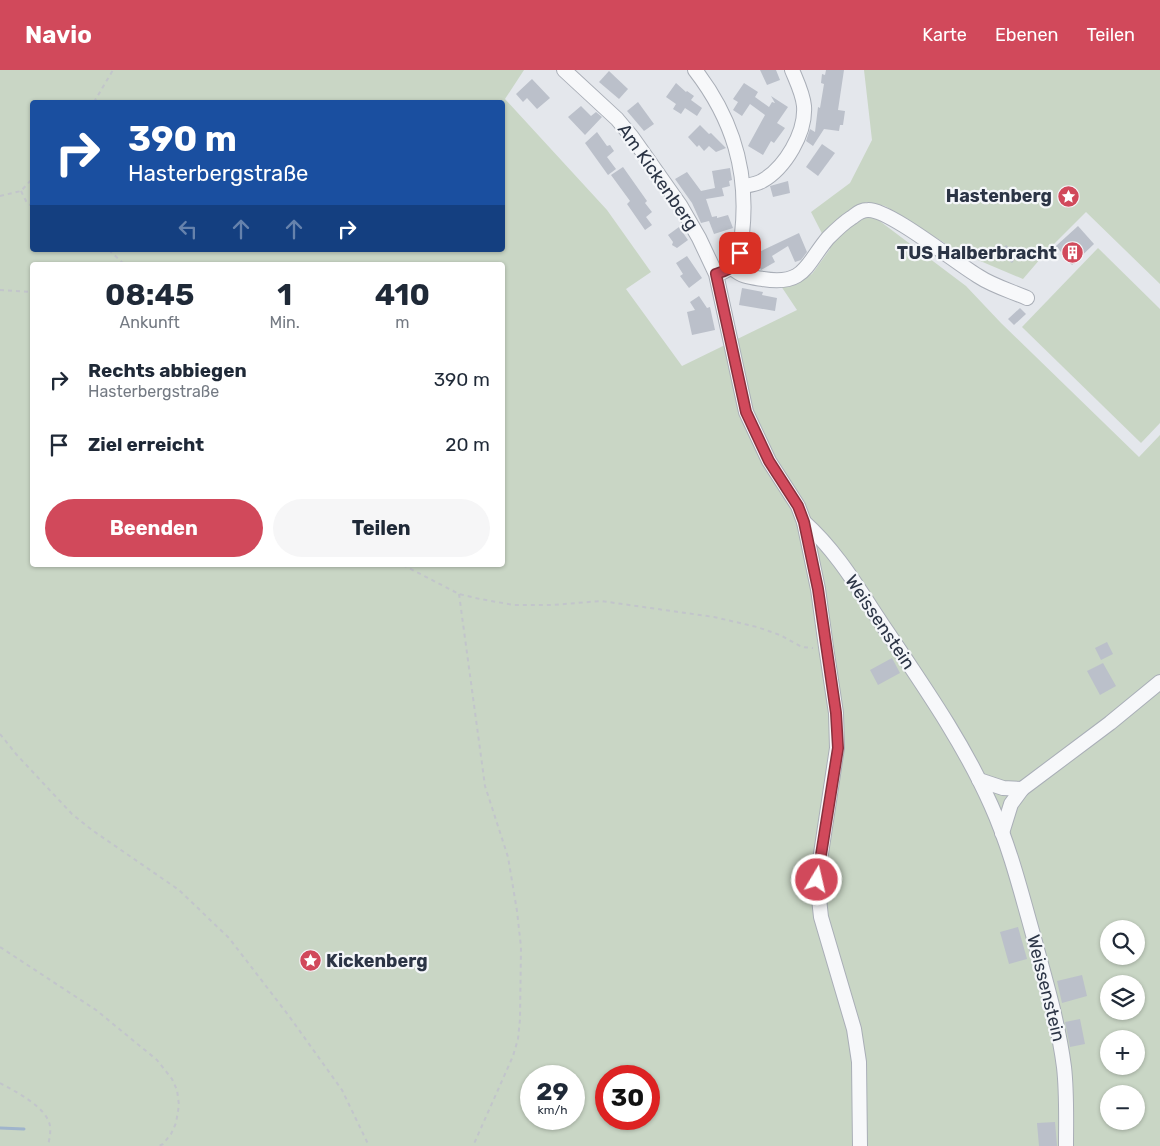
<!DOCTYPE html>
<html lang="de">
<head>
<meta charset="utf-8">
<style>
	:root { --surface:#fff; --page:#f6f6f7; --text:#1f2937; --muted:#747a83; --accent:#d1495b }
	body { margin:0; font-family:Rubik,sans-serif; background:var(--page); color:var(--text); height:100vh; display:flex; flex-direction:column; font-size:19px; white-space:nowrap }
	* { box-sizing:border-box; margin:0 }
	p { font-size:16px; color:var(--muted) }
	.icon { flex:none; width:28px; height:28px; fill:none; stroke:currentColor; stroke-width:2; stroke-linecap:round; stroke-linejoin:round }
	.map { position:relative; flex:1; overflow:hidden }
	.panel { position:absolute; left:30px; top:192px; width:475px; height:305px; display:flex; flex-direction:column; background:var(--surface); border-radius:5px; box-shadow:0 1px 4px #0004 }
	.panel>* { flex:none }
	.guide { position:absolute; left:30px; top:30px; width:475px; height:152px; border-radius:5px; box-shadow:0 1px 4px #0004; background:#1a4fa0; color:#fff; overflow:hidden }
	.buttons { position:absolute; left:1100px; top:850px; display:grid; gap:10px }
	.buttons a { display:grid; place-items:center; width:45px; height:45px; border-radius:50%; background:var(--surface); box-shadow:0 1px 4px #0004; font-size:25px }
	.speed { position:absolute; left:520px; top:995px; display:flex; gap:10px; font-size:25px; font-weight:700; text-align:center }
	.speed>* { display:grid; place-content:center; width:65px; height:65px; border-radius:50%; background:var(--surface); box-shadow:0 1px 4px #0004; line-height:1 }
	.speed small { font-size:12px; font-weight:400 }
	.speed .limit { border:8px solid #d22; background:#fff; color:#111 }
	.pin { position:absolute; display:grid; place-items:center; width:42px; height:42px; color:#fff; margin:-21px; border-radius:10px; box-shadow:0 2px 8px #0006 }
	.me { position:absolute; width:55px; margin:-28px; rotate:9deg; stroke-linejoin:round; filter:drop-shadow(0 0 4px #0008) }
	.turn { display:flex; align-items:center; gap:18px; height:105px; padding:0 15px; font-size:22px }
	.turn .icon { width:65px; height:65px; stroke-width:2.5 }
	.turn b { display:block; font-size:35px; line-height:42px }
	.lanes { display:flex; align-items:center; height:48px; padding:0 15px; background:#0003; justify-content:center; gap:25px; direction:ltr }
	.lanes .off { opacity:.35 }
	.eta { display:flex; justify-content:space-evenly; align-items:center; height:85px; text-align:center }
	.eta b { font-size:30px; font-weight:700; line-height:35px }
	.cta { display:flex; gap:10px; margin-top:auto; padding:10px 15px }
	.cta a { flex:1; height:58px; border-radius:30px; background:var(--accent); color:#fff; font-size:20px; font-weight:700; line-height:58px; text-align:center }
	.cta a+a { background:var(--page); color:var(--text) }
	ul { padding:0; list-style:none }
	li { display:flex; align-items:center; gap:15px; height:65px; padding:0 15px }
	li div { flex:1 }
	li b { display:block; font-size:19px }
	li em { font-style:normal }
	header { display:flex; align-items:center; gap:30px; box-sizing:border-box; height:70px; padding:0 25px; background:var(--accent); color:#fff }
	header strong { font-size:24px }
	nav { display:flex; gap:28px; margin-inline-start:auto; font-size:18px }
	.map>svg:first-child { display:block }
	.green { fill:#c9d6c5; fill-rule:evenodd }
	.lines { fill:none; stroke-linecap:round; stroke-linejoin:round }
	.stream { stroke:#9fb4cc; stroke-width:3 }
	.building { fill:#bbc0ca }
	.minor-casing { stroke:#a9aeb7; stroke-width:16 }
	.path { stroke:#c2c5cb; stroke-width:2; stroke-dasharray:4 4; stroke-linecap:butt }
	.minor { stroke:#f7f8fa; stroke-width:14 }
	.route-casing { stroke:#882f3b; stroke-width:12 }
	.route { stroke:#d1495b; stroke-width:9 }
	.labels { text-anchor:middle; stroke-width:4.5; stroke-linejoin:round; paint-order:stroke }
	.street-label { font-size:18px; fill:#2b3445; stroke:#f4f6f9 }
	.poi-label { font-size:18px; font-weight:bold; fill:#2b3445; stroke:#f4f6f9; text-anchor:end }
</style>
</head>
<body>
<header>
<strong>Navio</strong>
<nav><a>Karte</a><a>Ebenen</a><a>Teilen</a></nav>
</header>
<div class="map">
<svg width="1160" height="1076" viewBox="0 0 1160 1076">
	<rect width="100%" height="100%" fill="#e4e7ec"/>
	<g class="green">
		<path d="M0 0H524L505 29 607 140 651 202 626 219 682 296 797 240 781 216 796 211 812 204 830 179 811 142 850 113 872 70 864 0H1160V214L1086 142 1047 181 1023 209 959 182 885 136 865 132 881 152 966 216 1001 253 1139 387 1160 365V1076H0ZM32 32H502V180H32ZM32 195H502V495H32ZM1109 859H1136V886H1109ZM1109 914H1136V941H1109ZM1109 969H1136V996H1109ZM531 1006H574V1049H531ZM606 1006H649V1049H606ZM1109 1024H1136V1051H1109Z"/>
		<polygon points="1098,178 1160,239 1160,353 1141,373 1022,257"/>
	</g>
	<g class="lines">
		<polyline class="stream" points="0,1058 24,1059"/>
	</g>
	<g class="building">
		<polygon points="760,0 776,0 780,10 767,15"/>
		<polygon points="826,0 844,0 838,40 845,41 843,55 840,55 839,61 824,59 813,76 806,71 810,59 815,62 818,37 820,38 824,14 821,13 822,4 825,5"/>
		<polygon points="609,1 628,19 619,29 599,12"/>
		<polygon points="532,9 550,28 537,39 527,28 523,32 516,24"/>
		<polygon points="676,13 686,22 687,21 694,26 691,30 702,38 697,46 685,38 681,44 673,39 676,34 666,27"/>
		<polygon points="744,13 758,22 755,27 769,37 772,32 775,33 771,26 788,37 777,53 785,58 774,73 771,71 763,85 748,76 765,45 750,34 742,46 733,40 738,32 733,29"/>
		<polygon points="638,32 654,54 644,61 627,41"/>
		<polygon points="581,36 591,46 596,42 602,47 585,65 568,47"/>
		<polygon points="700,55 709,64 711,63 726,78 716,82 709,76 704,81 699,75 697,77 688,67"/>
		<polygon points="597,62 607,76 610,75 614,81 607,87 616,99 608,105 585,73"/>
		<polygon points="822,74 835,83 818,106 806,97"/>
		<polygon points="623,97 647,131 645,133 652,142 646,147 652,155 645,160 627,134 630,131 611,105"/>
		<polygon points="730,98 732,110 729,111 730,116 722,118 724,126 706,129 712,147 717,146 717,148 728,145 733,158 714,164 709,151 701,153 692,133 675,109 687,102 701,121 715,118 712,101"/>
		<polygon points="788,111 790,123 773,127 770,116"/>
		<polygon points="1078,156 1094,174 1072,195 1056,176"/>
		<polygon points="679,157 688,170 677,178 672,175 673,172 668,165"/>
		<polygon points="799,163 807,182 801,190 795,192 788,176 772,186 775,192 761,200 756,191 761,188 759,182"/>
		<polygon points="1006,175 1018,185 1012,193 999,183"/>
		<polygon points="687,186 702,208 689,218 680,206 683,204 676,193"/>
		<polygon points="742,218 763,222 762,225 777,228 775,241 739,235"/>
		<polygon points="699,226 707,238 710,237 715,260 692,265 687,242 695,240 690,232"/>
		<polygon points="1020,238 1026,244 1014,255 1008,249"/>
		<polygon points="1107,572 1113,584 1101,590 1095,578"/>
		<polygon points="892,588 900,603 878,615 870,600"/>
		<polygon points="1103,593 1116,616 1100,625 1087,601"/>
		<polygon points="1018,857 1027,889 1009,894 1000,862"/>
		<polygon points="1082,905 1087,926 1062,933 1057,911"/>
		<polygon points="1080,949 1085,974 1070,977 1065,952"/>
		<polygon points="1055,1052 1057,1076 1039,1076 1037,1053"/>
	</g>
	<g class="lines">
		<defs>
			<g id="minor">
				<polyline points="564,0 617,49 632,67 680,135 699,168 716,204 746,342 769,391 798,436 804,452 818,519 826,577 836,643 837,678 817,810 821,847 854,959 859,992 860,1076"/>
				<path d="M695 0C733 49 749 102 742 164 740 182 741 194 723 202"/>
				<path d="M744 116C750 115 757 114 762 111 785 98 806 63 804 36 803 24 797 12 792 0"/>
				<path d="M732 198C743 207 749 207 763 209 805 216 806 194 828 168 835 161 843 153 851 148 857 144 860 140 868 140 889 139 956 193 978 206 993 216 1011 221 1027 228"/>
				<path d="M804 452C839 483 862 525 888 563 925 618 964 674 991 735 1009 775 1020 818 1032 861 1044 905 1058 951 1064 997 1067 1023 1066 1050 1066 1076"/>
				<polyline points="979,710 1003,718 1022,719 1110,653 1160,612"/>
				<polyline points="1002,763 1011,734 1022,719"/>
			</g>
		</defs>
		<use href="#minor" class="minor-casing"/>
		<g class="path">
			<polyline points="94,32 113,0"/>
			<polyline points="21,121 27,133 32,136"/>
			<polyline points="0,126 21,121 32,109"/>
			<polyline points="109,180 125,195"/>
			<polyline points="0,220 32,222"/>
			<polyline points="403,495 459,524 480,529 514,535 553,535 601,531 714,547 757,557 780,565 802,577 813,578"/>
			<polyline points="459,524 485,716 508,787 517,841 521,877 520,949 518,969 513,986 473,1076"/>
			<polyline points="0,664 16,684 72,744 92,760 179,820 229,868 289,946 342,1020 369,1076"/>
			<polyline points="0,877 96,940 157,990 172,1009 177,1020 179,1035 176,1053 171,1064 163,1074 159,1076"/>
			<path d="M0 1013C16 1022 47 1037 50 1056 51 1063 49 1070 48 1076"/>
		</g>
		<use href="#minor" class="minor"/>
	</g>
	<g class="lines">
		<defs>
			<path id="route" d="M740 183C735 198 730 199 716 204L746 342 769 391 798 436 804 452 818 519 836 643 838 678 817 810"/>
		</defs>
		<use href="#route" class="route-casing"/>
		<use href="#route" class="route"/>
	</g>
	<defs>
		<symbol id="sight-disc" viewBox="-11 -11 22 22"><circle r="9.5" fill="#d1495b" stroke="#f4f6f9"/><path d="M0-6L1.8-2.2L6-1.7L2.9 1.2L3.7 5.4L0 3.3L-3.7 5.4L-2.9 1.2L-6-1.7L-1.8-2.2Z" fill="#fff"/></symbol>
		<symbol id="building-disc" viewBox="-11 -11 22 22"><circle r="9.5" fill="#d1495b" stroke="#f4f6f9"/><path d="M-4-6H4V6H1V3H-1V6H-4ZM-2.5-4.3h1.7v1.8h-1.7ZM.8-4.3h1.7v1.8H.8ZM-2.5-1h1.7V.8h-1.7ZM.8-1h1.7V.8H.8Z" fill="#fff"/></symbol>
	</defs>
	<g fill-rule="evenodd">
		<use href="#sight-disc" x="1056" y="114" width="25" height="25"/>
		<use href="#building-disc" x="1060" y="170" width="25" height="25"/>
		<use href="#sight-disc" x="298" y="878" width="25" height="25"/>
	</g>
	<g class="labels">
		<g class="street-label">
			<text transform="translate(658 107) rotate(55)" y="6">Am Kickenberg</text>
			<text transform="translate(880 552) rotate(56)" y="6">Weissenstein</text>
			<text transform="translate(1046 918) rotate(76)" y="6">Weissenstein</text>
		</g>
		<g class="poi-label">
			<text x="1052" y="132">Hastenberg</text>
			<text x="1057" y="189">TUS Halberbracht</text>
			<text x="326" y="897" text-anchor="start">Kickenberg</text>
		</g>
	</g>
</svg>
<div class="buttons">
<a><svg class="icon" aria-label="search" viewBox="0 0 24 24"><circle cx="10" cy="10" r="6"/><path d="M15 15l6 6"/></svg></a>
<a><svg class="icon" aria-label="layers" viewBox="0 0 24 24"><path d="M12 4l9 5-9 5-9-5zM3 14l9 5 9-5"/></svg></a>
<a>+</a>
<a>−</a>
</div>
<div class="speed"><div>29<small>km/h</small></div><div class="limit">30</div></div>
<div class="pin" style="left:740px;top:183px;background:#d93025"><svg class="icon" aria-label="arrive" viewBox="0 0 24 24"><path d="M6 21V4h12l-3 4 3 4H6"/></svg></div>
<svg class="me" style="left:817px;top:810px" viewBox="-20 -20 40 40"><circle r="17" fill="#d1495b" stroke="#fff" stroke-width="3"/><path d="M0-11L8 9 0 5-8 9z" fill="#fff"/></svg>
<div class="guide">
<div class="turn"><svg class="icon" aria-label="right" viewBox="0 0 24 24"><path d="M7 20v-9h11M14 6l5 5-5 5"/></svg><div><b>390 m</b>Hasterbergstraße</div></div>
<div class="lanes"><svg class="icon off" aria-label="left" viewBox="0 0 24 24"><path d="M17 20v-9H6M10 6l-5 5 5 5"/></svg><svg class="icon off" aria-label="ahead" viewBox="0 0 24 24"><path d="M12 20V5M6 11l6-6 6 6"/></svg><svg class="icon off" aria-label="ahead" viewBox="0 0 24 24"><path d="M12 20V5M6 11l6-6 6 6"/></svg><svg class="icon" aria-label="right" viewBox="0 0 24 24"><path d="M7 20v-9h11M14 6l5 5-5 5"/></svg></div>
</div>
<section class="panel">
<div class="eta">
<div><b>08:45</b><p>Ankunft</p></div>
<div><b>1</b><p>Min.</p></div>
<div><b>410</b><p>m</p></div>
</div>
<ul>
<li><svg class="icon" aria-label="right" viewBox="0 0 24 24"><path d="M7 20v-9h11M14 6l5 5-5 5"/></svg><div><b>Rechts abbiegen</b><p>Hasterbergstraße</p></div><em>390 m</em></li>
<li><svg class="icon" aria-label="arrive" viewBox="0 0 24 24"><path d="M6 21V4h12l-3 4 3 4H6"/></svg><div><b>Ziel erreicht</b></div><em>20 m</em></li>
</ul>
<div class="cta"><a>Beenden</a><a>Teilen</a></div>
</section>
</div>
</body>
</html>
